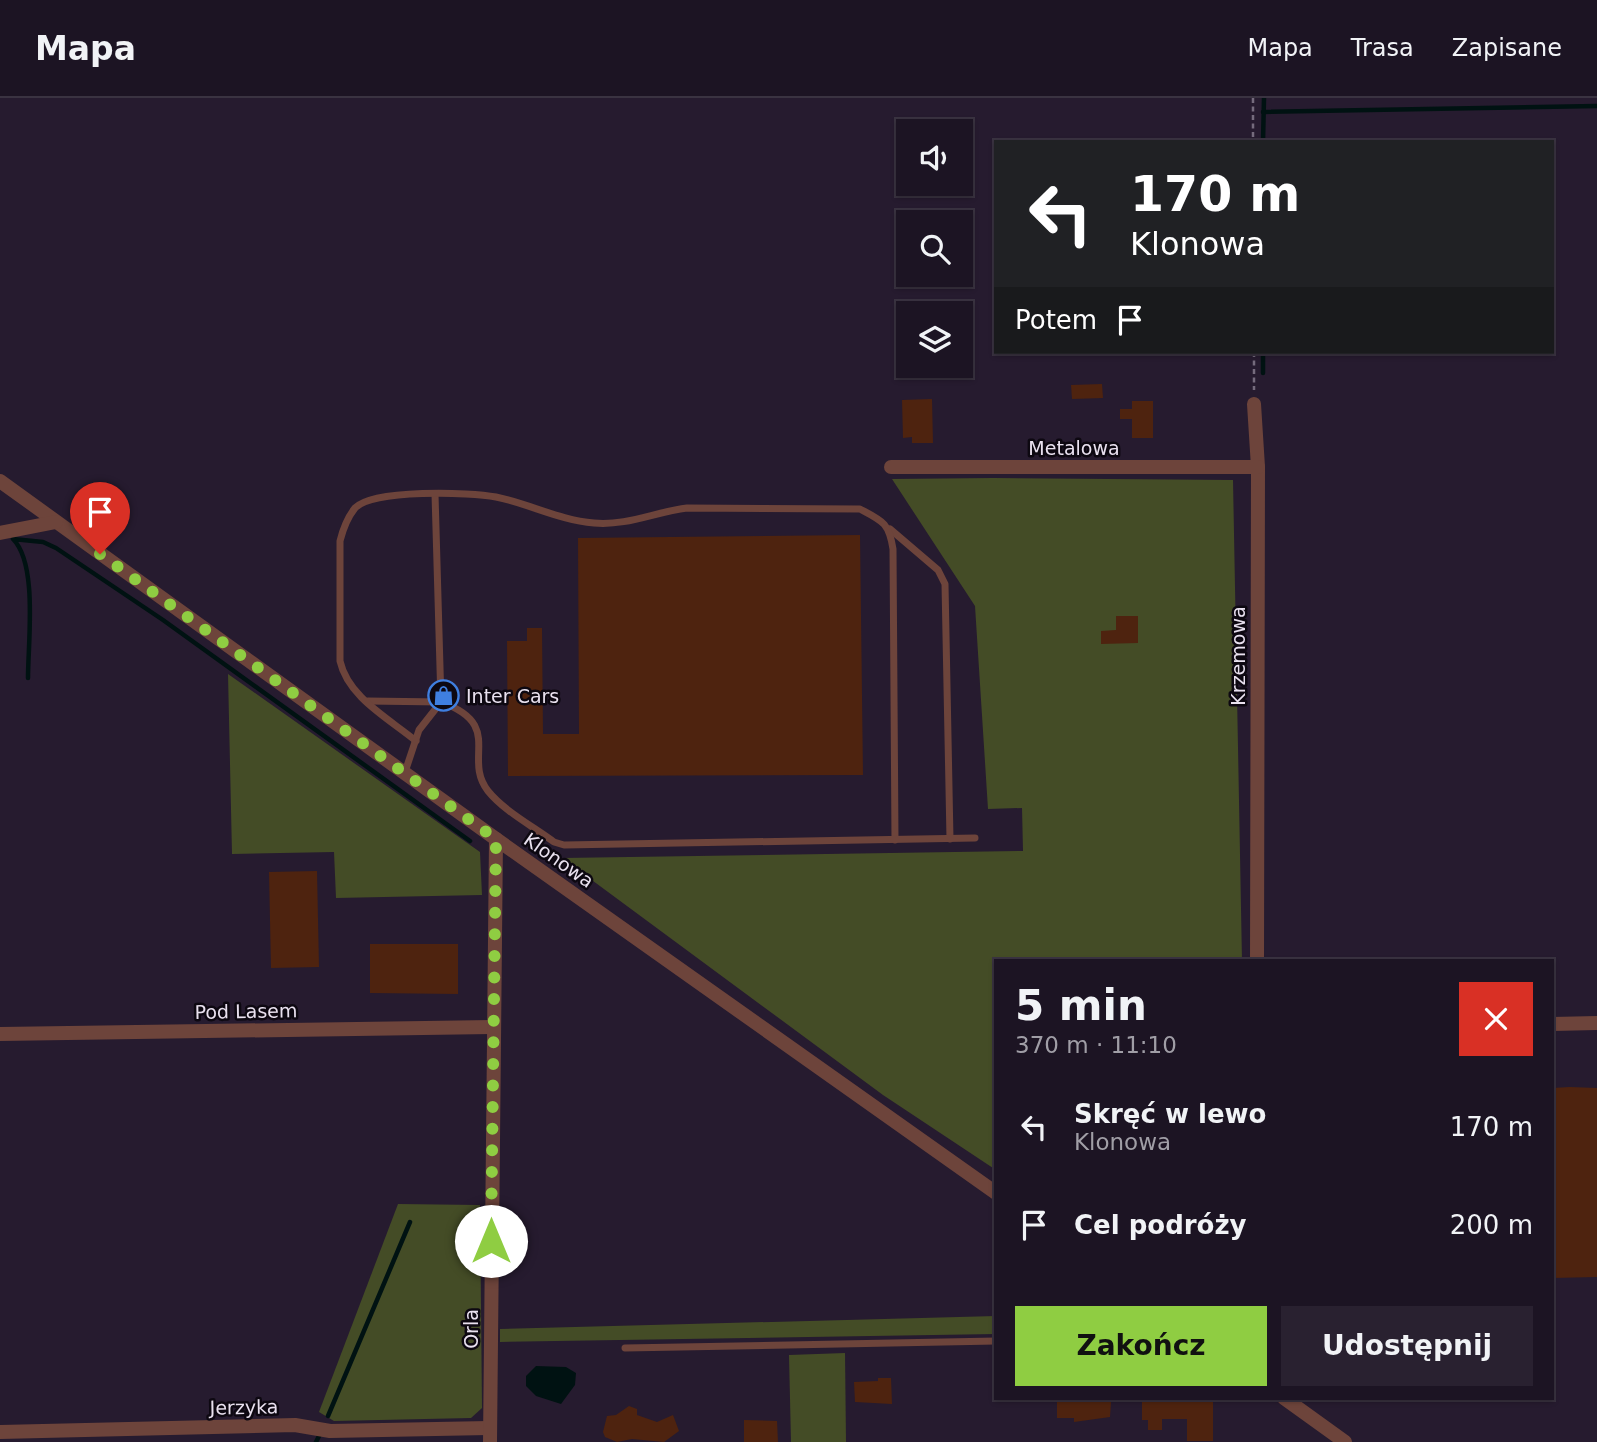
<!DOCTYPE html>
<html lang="pl">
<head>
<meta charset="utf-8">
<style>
	:root { --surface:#1c1423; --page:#292130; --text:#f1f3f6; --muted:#a09ea6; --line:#3a3341; --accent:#8fcd42 }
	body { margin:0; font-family:"DejaVu Sans",sans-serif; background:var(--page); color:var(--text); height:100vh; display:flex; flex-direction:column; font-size:26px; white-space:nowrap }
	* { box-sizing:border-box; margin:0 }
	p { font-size:23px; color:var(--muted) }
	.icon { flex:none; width:38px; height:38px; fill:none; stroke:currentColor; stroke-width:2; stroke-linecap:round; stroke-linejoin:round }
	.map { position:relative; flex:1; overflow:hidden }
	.sheet { position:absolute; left:994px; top:861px; width:560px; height:441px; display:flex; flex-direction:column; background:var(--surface); border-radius:0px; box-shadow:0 2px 5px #0004,0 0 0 2px var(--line) }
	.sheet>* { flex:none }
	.hud { position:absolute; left:994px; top:42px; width:560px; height:214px; border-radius:0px; box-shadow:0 2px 5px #0004,0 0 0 2px var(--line); background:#202124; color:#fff; overflow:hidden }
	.buttons { position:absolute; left:896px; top:21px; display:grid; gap:14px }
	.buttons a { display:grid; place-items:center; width:77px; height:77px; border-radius:0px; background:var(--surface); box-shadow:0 2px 5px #0004,0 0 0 2px var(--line); font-size:35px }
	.pin { position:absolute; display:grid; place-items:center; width:60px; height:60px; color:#fff; margin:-72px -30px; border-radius:50% 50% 50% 0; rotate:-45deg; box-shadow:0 0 7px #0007 }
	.pin .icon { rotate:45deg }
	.me { position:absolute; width:77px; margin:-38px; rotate:0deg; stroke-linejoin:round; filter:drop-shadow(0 0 5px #0008) }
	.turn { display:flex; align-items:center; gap:24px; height:147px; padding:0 21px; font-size:32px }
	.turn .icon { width:91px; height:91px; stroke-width:2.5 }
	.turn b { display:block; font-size:49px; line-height:60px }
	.then { display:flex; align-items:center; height:66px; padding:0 21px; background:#0003; gap:14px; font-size:26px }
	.round { display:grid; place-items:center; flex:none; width:74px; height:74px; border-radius:0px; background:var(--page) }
	.head { display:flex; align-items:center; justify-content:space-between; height:119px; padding:0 21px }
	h1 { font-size:42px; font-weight:800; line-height:52px }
	.cta { display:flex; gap:14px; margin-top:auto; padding:14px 21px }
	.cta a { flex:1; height:80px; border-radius:0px; background:var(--accent); color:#111; font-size:28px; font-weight:800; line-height:80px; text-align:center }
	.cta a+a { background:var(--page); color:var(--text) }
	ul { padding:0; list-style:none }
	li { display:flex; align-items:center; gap:21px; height:98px; padding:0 21px }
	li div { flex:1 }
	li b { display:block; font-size:26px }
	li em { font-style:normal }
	header { display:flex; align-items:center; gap:42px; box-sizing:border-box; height:98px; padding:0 35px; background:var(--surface); border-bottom:2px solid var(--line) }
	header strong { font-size:33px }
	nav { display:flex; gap:38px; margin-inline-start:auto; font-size:24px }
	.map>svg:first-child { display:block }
	.green { fill:#444c26 }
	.water { fill:#001212 }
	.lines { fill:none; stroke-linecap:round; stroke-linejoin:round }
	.stream { stroke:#001212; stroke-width:4.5 }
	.building { fill:#4e230f }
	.path { stroke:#756b7d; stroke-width:2.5; stroke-dasharray:5 3.5; stroke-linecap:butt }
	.service { stroke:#6d443b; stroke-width:7 }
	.minor { stroke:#6d443b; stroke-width:14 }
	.route { stroke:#8fcd42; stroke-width:12; stroke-dasharray:0 21.6 }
	.labels { text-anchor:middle; stroke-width:5; stroke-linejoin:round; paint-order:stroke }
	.street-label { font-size:19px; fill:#e9e1ef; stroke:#0d0811 }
	.poi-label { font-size:19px; fill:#e9e1ef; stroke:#0d0811; text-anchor:start }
</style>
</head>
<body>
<header>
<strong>Mapa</strong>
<nav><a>Mapa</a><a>Trasa</a><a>Zapisane</a></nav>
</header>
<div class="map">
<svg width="1597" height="1344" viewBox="0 0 1597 1344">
	<rect width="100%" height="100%" fill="#261b2f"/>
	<g class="green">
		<polygon points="994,380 1233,382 1242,863 996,863 996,1072 883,997 562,760 1023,753 1022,710 988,711 975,508 892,381"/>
		<polygon points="228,576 480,754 482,797 336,800 334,754 232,756"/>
		<polygon points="398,1106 480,1107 482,1310 471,1320 334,1323 319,1314"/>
		<polygon points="996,1218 996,1236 500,1244 500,1231"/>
		<polygon points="845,1255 846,1344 791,1344 789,1257"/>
	</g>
	<polygon class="water" points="536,1268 566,1269 576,1275 575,1287 561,1306 536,1298 526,1288 526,1278"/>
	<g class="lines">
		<g class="stream">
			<polyline points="1263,14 1597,8"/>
			<polyline points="1263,44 1264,0"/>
			<polyline points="1263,275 1263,254"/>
			<path d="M28 580C28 544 38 466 13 441L43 444 56 450 163 522 470 743"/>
			<polyline points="328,1318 410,1124"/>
			<polyline points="316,1344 319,1338"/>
		</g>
	</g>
	<g class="building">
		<polygon points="1102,286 1103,300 1072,301 1071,287"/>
		<polygon points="932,301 933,345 912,345 912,339 903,340 902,302"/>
		<polygon points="1132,303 1153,303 1153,340 1132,340 1132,321 1120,321 1120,311 1132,311"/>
		<polygon points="860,437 863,677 508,678 507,543 527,543 527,530 542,530 543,636 579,636 578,440"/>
		<polygon points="1116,518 1138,518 1138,545 1101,546 1101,533 1116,532"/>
		<polygon points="317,773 319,869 271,870 269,774"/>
		<polygon points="370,846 458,846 458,896 370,895"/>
		<polygon points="1570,989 1597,990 1597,1179 1552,1180 1552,990"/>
		<polygon points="878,1280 891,1280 892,1306 855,1304 854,1284 878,1283"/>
		<polygon points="1057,1300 1121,1300 1121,1304 1111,1304 1110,1319 1074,1324 1074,1320 1057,1320"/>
		<polygon points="1142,1300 1213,1300 1213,1343 1187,1343 1187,1321 1162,1321 1162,1332 1148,1332 1148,1322 1142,1322"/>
		<polygon points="629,1308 637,1311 637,1317 657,1324 673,1317 679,1333 664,1344 632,1341 617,1344 605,1339 603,1334 607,1318 616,1317"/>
		<polygon points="744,1322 777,1323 778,1344 744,1344"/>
	</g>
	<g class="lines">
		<g class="path">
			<polyline points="1253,0 1253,44"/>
			<polyline points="1254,254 1254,292"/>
		</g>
		<g class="service">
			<polyline points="890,431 938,472 945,486 950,741"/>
			<polyline points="368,603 441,604 435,396"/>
			<path d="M416 643C388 620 348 599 340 563V443C343 431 347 420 355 410 373 391 470 394 496 399 530 406 559 422 594 425 627 428 655 414 687 410L860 411C883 423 889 425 893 451L895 742"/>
			<path d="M405 674 419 632 441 604C505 627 462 660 488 693 504 713 534 729 554 744L564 747 975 740"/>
			<polyline points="625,1250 996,1243"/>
		</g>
		<g class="minor">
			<polyline points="1254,306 1258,369 1257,863"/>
			<polyline points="891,369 1258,369"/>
			<polyline points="0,383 496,741 996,1095"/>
			<polyline points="0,435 56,424"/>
			<polyline points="1552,926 1597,925"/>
			<polyline points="0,936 492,929"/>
			<polyline points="1284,1300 1345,1344"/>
			<polyline points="0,1334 295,1327 330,1333 489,1330"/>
			<polyline points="490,1344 496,741"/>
		</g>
	</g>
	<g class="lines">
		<polyline class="route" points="100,456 496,741 491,1143"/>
	</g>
	<defs>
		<symbol id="shop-ring" viewBox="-11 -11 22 22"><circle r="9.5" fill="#0d0811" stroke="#3f7fe0" stroke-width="1.5"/><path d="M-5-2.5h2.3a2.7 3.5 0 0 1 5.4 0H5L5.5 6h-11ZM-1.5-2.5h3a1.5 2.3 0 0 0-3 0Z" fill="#3f7fe0"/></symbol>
	</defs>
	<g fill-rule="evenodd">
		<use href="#shop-ring" x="426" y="580" width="35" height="35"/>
	</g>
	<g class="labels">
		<g class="street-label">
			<text x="1074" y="357">Metalowa</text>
			<text transform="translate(1238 558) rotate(-90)" y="7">Krzemowa</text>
			<text transform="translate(559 762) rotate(35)" y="7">Klonowa</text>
			<text transform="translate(246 913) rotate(-1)" y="7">Pod Lasem</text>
			<text transform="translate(471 1231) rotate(-90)" y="7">Orla</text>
			<text transform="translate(244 1309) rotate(-1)" y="7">Jerzyka</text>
		</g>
		<g class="poi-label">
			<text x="466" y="605">Inter Cars</text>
		</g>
	</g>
</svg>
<div class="buttons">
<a><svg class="icon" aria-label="sound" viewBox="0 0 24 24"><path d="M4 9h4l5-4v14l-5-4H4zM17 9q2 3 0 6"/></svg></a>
<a><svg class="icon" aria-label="search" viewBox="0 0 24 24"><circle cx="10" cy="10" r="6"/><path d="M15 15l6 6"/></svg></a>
<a><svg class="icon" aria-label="layers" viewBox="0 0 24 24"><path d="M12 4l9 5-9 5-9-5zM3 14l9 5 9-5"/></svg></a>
</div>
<div class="pin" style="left:100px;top:456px;background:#d93025"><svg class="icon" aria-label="arrive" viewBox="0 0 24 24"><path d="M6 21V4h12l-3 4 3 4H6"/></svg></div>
<svg class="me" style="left:491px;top:1143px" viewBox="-20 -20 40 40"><circle r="19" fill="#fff"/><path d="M0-13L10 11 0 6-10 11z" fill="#8fcd42"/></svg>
<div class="hud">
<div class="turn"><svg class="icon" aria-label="left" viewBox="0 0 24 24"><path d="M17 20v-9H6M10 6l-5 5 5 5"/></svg><div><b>170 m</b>Klonowa</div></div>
<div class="then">Potem<svg class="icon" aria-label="arrive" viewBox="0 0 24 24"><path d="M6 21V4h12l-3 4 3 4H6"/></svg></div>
</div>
<section class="sheet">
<div class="head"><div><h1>5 min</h1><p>370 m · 11:10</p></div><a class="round" style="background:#d93025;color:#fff"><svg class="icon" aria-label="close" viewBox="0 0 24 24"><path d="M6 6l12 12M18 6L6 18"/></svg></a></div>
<ul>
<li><svg class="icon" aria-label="left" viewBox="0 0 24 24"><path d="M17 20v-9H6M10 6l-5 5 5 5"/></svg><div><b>Skręć w lewo</b><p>Klonowa</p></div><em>170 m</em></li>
<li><svg class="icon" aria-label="arrive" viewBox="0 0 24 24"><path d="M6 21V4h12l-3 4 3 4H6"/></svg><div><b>Cel podróży</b></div><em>200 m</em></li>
</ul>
<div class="cta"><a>Zakończ</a><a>Udostępnij</a></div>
</section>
</div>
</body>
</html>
